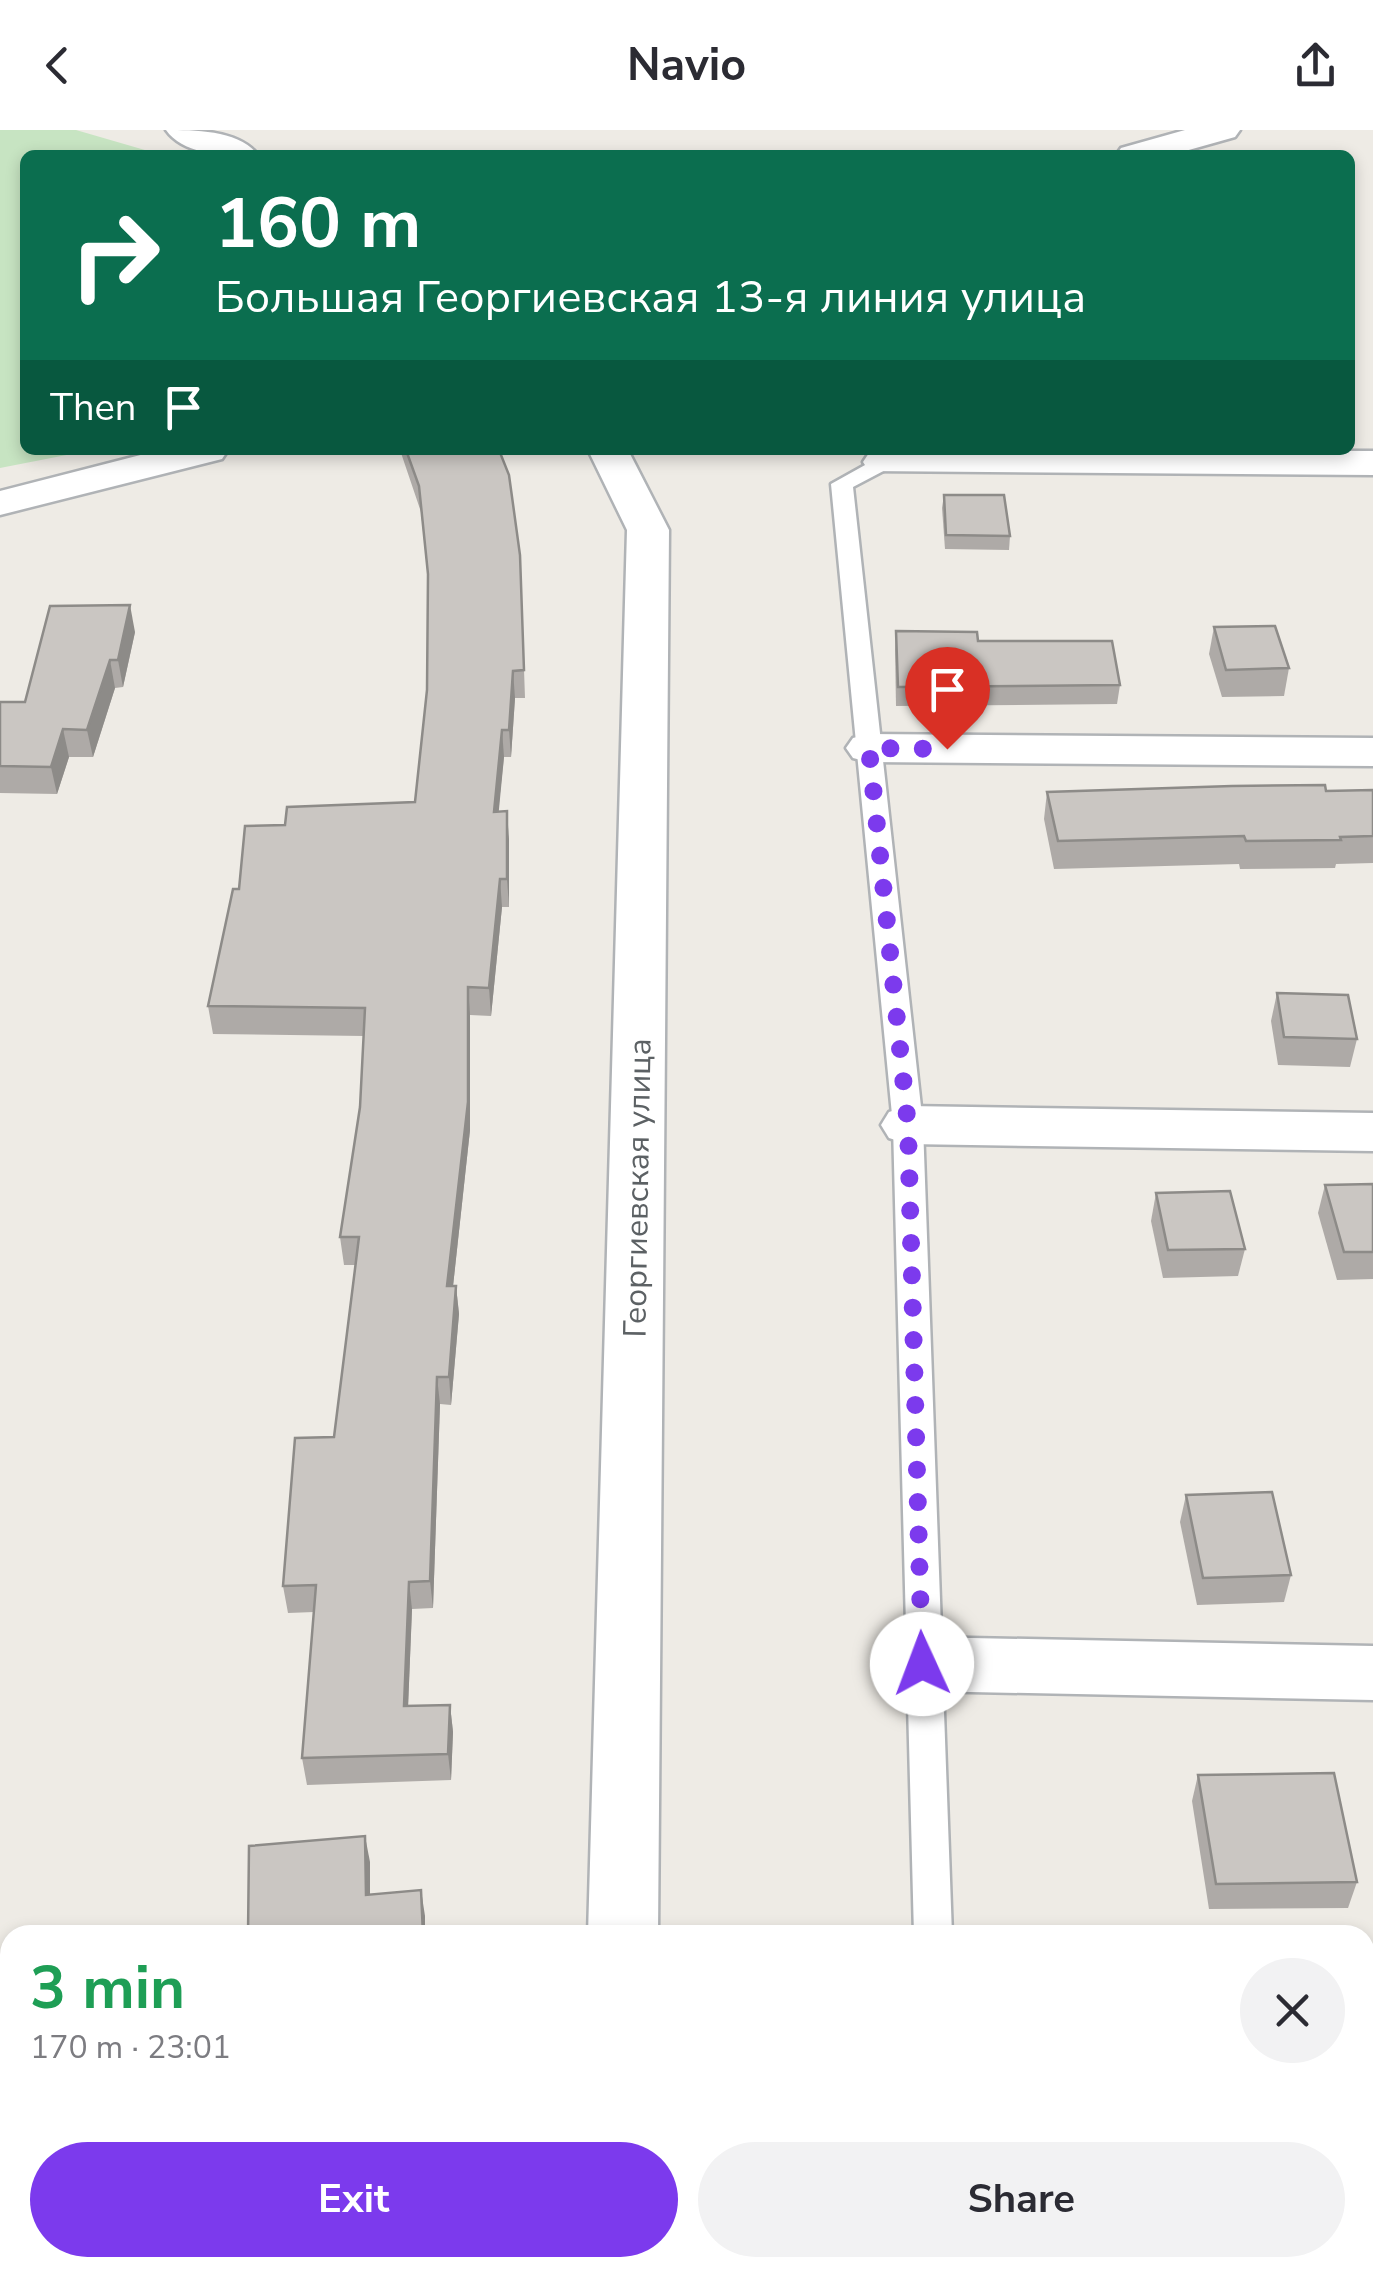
<!DOCTYPE html>
<html lang="en">
<head>
<meta charset="utf-8">
<style>
	:root { --surface:#fff; --page:#f2f2f3; --text:#2b2b33; --muted:#7c7c81; --accent:#7c3aed }
	body { margin:0; font-family:"Nunito Sans",sans-serif; background:var(--page); color:var(--text); height:100vh; display:flex; flex-direction:column; font-size:38px; white-space:nowrap }
	* { box-sizing:border-box; margin:0 }
	p { font-size:32px; color:var(--muted) }
	.icon { flex:none; width:55px; height:55px; fill:none; stroke:currentColor; stroke-width:2; stroke-linecap:round; stroke-linejoin:round }
	.map { position:relative; flex:1; overflow:hidden }
	.panel { position:absolute; left:0px; top:1795px; width:1375px; height:352px; display:flex; flex-direction:column; background:var(--surface); border-radius:30px 30px 0 0; box-shadow:0 5px 15px #0003 }
	.panel>* { flex:none }
	.hud { position:absolute; left:20px; top:20px; width:1335px; height:305px; border-radius:15px; box-shadow:0 5px 15px #0003; background:#0b6e4f; color:#fff; overflow:hidden }
	.pin { position:absolute; display:grid; place-items:center; width:85px; height:85px; color:#fff; margin:-102px -42px; border-radius:50% 50% 50% 0; rotate:-45deg; box-shadow:0 0 10px #0007 }
	.pin .icon { rotate:45deg }
	.me { position:absolute; width:110px; margin:-55px; rotate:358deg; stroke-linejoin:round; filter:drop-shadow(0 0 8px #0008) }
	.turn { display:flex; align-items:center; gap:35px; height:210px; padding:0 30px; font-size:45px }
	.turn .icon { width:130px; height:130px; stroke-width:2.5 }
	.turn b { display:block; font-size:70px; line-height:85px }
	.then { display:flex; align-items:center; height:95px; padding:0 30px; background:#0003; gap:20px; font-size:38px }
	.round { display:grid; place-items:center; flex:none; width:105px; height:105px; border-radius:52px; background:var(--page) }
	.head { display:flex; align-items:center; justify-content:space-between; height:170px; padding:0 30px }
	h1 { font-size:60px; font-weight:700; line-height:75px; color:#1e9e55 }
	.cta { display:flex; gap:20px; margin-top:auto; padding:20px 30px }
	.cta a { flex:1; height:115px; border-radius:60px; background:var(--accent); color:#fff; font-size:40px; font-weight:700; line-height:115px; text-align:center }
	.cta a+a { background:var(--page); color:var(--text) }
	header { display:flex; justify-content:space-between; align-items:center; height:130px; padding:0 30px; background:var(--surface); font-size:45px; font-weight:700 }
	.map>svg:first-child { display:block }
	.green { fill:#c7e4c2 }
	.lines { fill:none; stroke-linecap:round; stroke-linejoin:round }
	.service-casing { stroke:#b0b3b6; stroke-width:5 }
	.minor-casing { stroke:#b0b3b6; stroke-width:5 }
	.service { fill:#fff; fill-rule:evenodd }
	.minor { fill:#fff; fill-rule:evenodd }
	.wall { fill:#aeaaa7 }
	.shaded-wall { fill:#8d8b88 }
	.building { fill:#cac6c2; stroke:#8d8b88; stroke-width:2.5 }
	.route { stroke:#7c3aed; stroke-width:18; stroke-dasharray:0 32.4 }
	.labels { text-anchor:middle; stroke-width:8; stroke-linejoin:round; paint-order:stroke }
	.street-label { font-size:32px; fill:#5c6164; stroke:#fff }
</style>
</head>
<body>
<header><svg class="icon" aria-label="back" viewBox="0 0 24 24"><path d="M15 5l-7 7 7 7"/></svg>Navio<svg class="icon" aria-label="share" viewBox="0 0 24 24"><path d="M12 15V3M7 8l5-5 5 5M5 13v7h14v-7"/></svg></header>
<div class="map">
<svg width="1373" height="2147" viewBox="0 0 1373 2147">
	<rect width="100%" height="100%" fill="#eeebe5"/>
	<g class="green">
		<polygon points="0,0 76,0 162,25 25,25 25,320 92,320 0,338"/>
		<polygon points="0,2092 10,2092 10,2138 474,2138 473,2147 0,2147"/>
	</g>
	<g class="lines">
		<defs>
			<g id="service">
				<polygon points="883,325 891,327 891,337 853,357 923,995 952,1805 914,1805 893,995 831,354"/>
				<polygon points="168,2138 210,2138 208,2147 166,2147"/>
				<polygon points="925,2138 966,2138 967,2147 925,2147"/>
			</g>
			<g id="minor">
				<path d="M166 0C195 0 239 0 258 25 229 25 185 27 166 0Z"/>
				<polygon points="1185,0 1240,0 1235,7 1171,25 1116,25 1121,18"/>
				<polygon points="160,320 228,320 222,329 0,385 0,361"/>
				<polygon points="588,320 628,320 669,400 658,1805 588,1805 627,400"/>
				<polygon points="882,320 1373,321 1373,345 869,341 863,332 869,323"/>
				<polygon points="869,604 1373,608 1373,636 869,632 853,628 846,618 853,608"/>
				<polygon points="908,976 1373,983 1373,1021 908,1014 889,1008 881,995 889,982"/>
				<polygon points="923,1507 1373,1516 1373,1570 923,1561 900,1553 891,1534 900,1515"/>
				<rect x="0" y="2005" width="10" height="72"/>
				<rect x="575" y="2138" width="76" height="9"/>
			</g>
		</defs>
		<use href="#service" class="service-casing"/>
		<use href="#minor" class="minor-casing"/>
		<use href="#service" class="service"/>
		<use href="#minor" class="minor"/>
	</g>
	<g class="wall">
		<polygon points="400,320 499,320 520,425 525,568 515,568 511,627 504,627 498,682 507,681 509,777 502,777 491,886 470,885 470,1000 453,1156 456,1156 459,1184 451,1275 440,1274 433,1478 412,1479 408,1576 450,1575 453,1602 451,1650 307,1655 302,1628 314,1482 288,1483 283,1456 334,1307 355,1135 344,1135 340,1107 360,977 364,906 213,904 208,876 239,759 285,695 415,672 427,560 428,449 421,382"/>
		<polygon points="944,365 1010,406 1009,420 945,419 942,378"/>
		<polygon points="1214,497 1289,538 1284,566 1222,567 1209,524"/>
		<polygon points="896,501 978,511 1120,555 1117,574 896,576 895,520"/>
		<polygon points="135,502 123,557 115,558 93,627 69,627 57,664 0,663 0,572 25,572"/>
		<polygon points="1373,660 1373,733 1336,734 1335,738 1240,739 1239,734 1054,739 1044,689 1047,662"/>
		<polygon points="1277,863 1357,909 1350,937 1278,935 1271,891"/>
		<polygon points="1373,1054 1373,1149 1337,1150 1318,1083 1325,1055"/>
		<polygon points="1156,1063 1245,1119 1238,1146 1163,1148 1151,1091"/>
		<polygon points="1186,1365 1291,1445 1284,1472 1197,1475 1180,1392"/>
		<polygon points="1198,1645 1357,1752 1348,1778 1209,1779 1192,1671"/>
		<polygon points="1297,2138 1365,2138 1373,2147 1295,2147"/>
	</g>
	<g class="shaded-wall">
		<polygon points="130,475 135,502 123,557 118,530"/>
		<polygon points="110,530 115,558 93,627 87,600"/>
		<polygon points="513,541 515,568 511,627 509,600"/>
		<polygon points="63,599 69,627 57,664 51,637"/>
		<polygon points="502,600 504,627 496,710 494,682"/>
		<polygon points="507,681 509,709 509,777 507,749"/>
		<polygon points="500,749 502,777 491,886 489,858"/>
		<polygon points="468,857 470,885 470,1000 450,1184 447,1156"/>
		<polygon points="456,1156 459,1184 451,1275 449,1247"/>
		<polygon points="437,1247 440,1274 433,1478 430,1451"/>
		<polygon points="409,1452 412,1479 407,1603 404,1576"/>
		<polygon points="450,1575 453,1602 451,1650 448,1624"/>
		<polygon points="365,1706 370,1732 370,1791 366,1765"/>
		<polygon points="421,1760 425,1786 425,1805 423,1805"/>
	</g>
	<g class="building">
		<polygon points="406,320 499,320 509,345 520,425 524,540 513,541 509,600 502,600 494,682 507,681 507,749 500,749 489,858 468,857 468,972 447,1156 456,1156 449,1247 437,1247 430,1451 409,1452 404,1576 450,1575 448,1624 302,1628 316,1455 283,1456 295,1308 334,1307 359,1107 340,1107 360,977 365,878 208,876 233,759 239,759 245,696 285,695 287,677 415,672 427,560 428,444 419,356"/>
		<polygon points="944,365 1004,365 1010,406 946,405"/>
		<polygon points="130,475 118,530 110,530 87,600 63,599 51,637 0,636 0,572 25,572 50,476"/>
		<polygon points="1275,496 1289,538 1226,540 1214,497"/>
		<polygon points="896,501 977,502 978,511 1112,511 1120,555 898,557"/>
		<polygon points="1325,655 1326,661 1373,660 1373,706 1340,707 1341,710 1246,711 1244,706 1058,711 1047,662 1232,656"/>
		<polygon points="1277,863 1348,865 1357,909 1284,907"/>
		<polygon points="1373,1054 1373,1122 1344,1122 1325,1055"/>
		<polygon points="1230,1061 1245,1119 1168,1120 1156,1063"/>
		<polygon points="1272,1362 1291,1445 1203,1448 1186,1365"/>
		<polygon points="1334,1643 1357,1752 1216,1754 1198,1645"/>
		<polygon points="365,1706 366,1765 421,1760 423,1805 248,1805 249,1716"/>
		<polygon points="1365,2118 1373,2118 1373,2147 1309,2147 1307,2138 1365,2138"/>
		<polygon points="317,2139 317,2147 239,2147 240,2142"/>
	</g>
	<g class="lines">
		<polyline class="route" points="922,1534 908,996 869,618 947,619"/>
	</g>
	<g class="labels">
		<g class="street-label">
			<text transform="translate(637 1058) rotate(-89)" y="11">Георгиевская улица</text>
		</g>
	</g>
</svg>
<div class="pin" style="left:947px;top:619px;background:#d93025"><svg class="icon" aria-label="arrive" viewBox="0 0 24 24"><path d="M6 21V4h12l-3 4 3 4H6"/></svg></div>
<svg class="me" style="left:922px;top:1534px" viewBox="-20 -20 40 40"><circle r="19" fill="#fff"/><path d="M0-13L10 11 0 6-10 11z" fill="#7c3aed"/></svg>
<div class="hud">
<div class="turn"><svg class="icon" aria-label="right" viewBox="0 0 24 24"><path d="M7 20v-9h11M14 6l5 5-5 5"/></svg><div><b>160 m</b>Большая Георгиевская 13-я линия улица</div></div>
<div class="then">Then<svg class="icon" aria-label="arrive" viewBox="0 0 24 24"><path d="M6 21V4h12l-3 4 3 4H6"/></svg></div>
</div>
<section class="panel">
<div class="head"><div><h1>3 min</h1><p>170 m · 23:01</p></div><a class="round"><svg class="icon" aria-label="close" viewBox="0 0 24 24"><path d="M6 6l12 12M18 6L6 18"/></svg></a></div>
<div class="cta"><a>Exit</a><a>Share</a></div>
</section>
</div>
</body>
</html>
